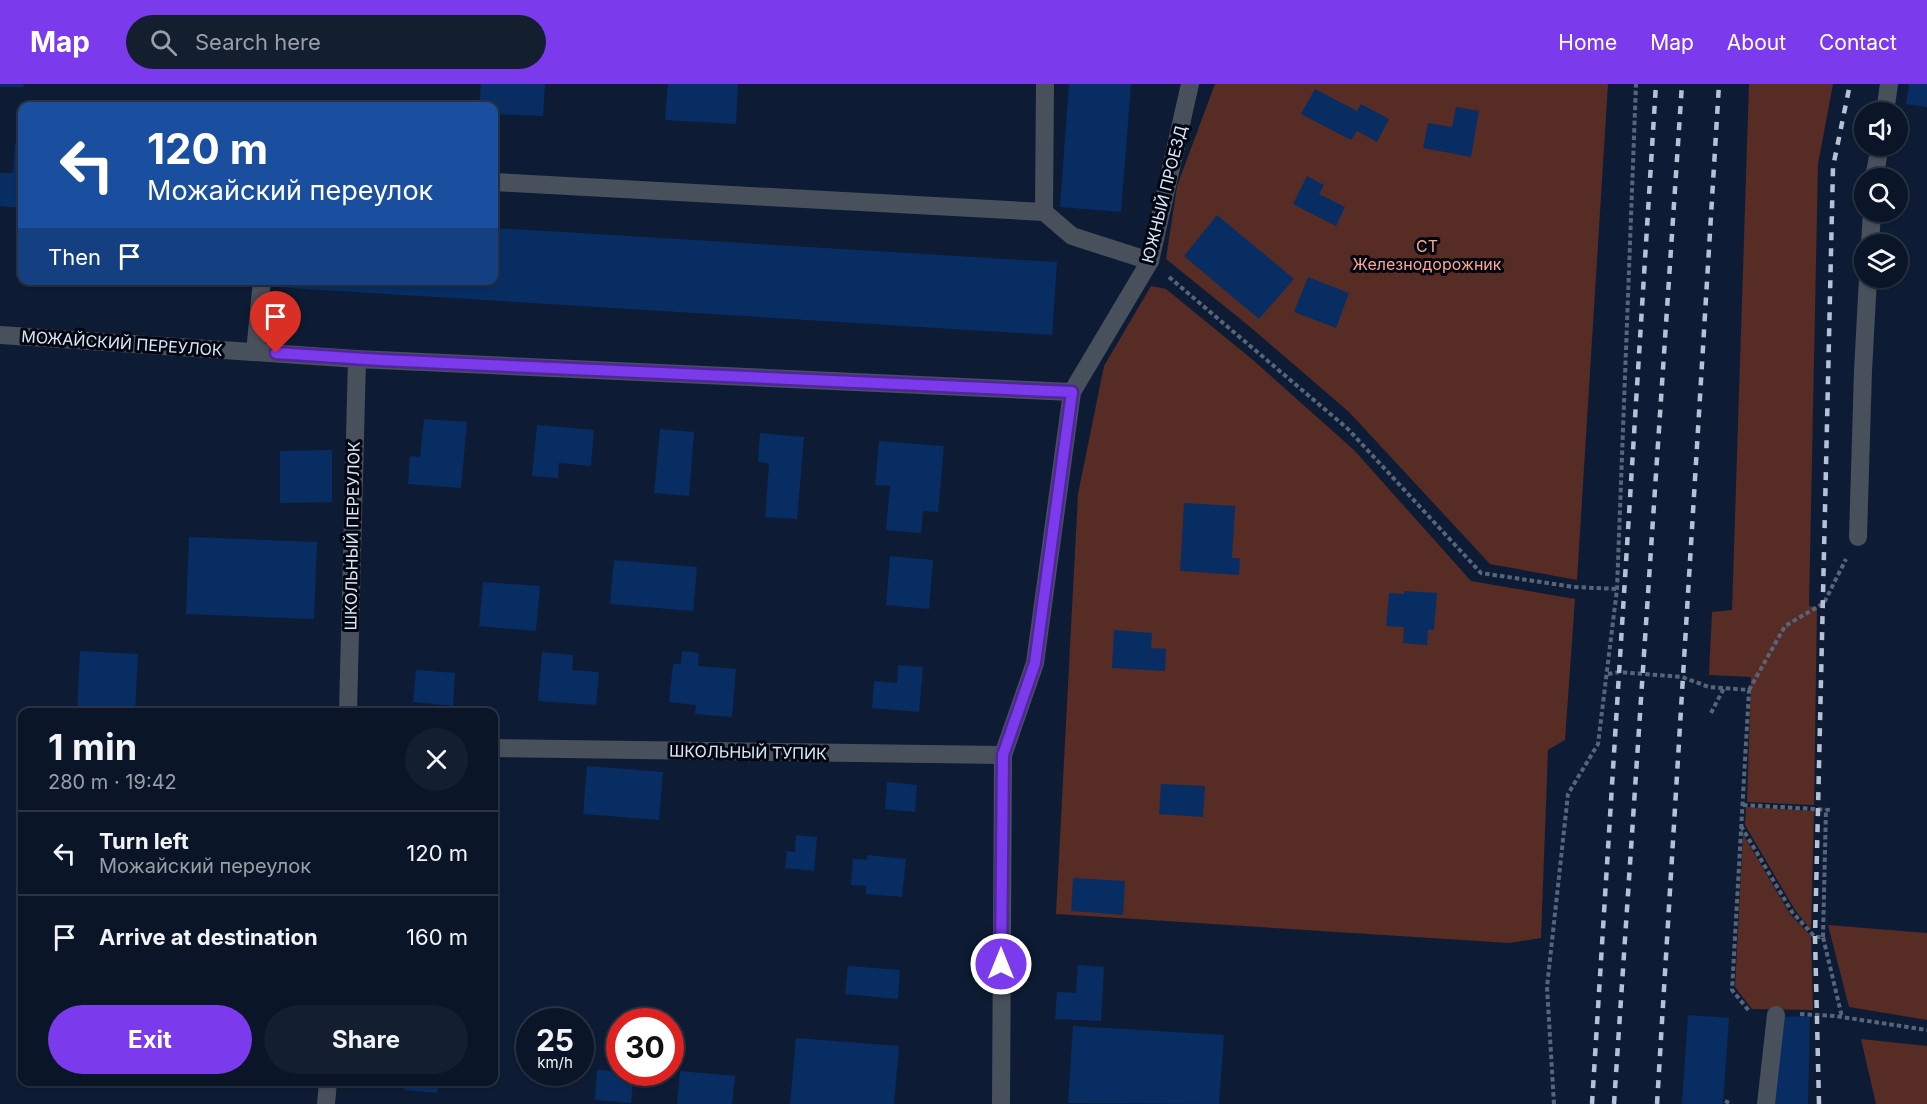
<!DOCTYPE html>
<html lang="en">
<head>
<meta charset="utf-8">
<style>
	:root { --surface:#0a1527; --page:#131e2f; --text:#f1f3f6; --muted:#999fa7; --line:#2a3444; --accent:#7c3aed }
	body { margin:0; font-family:Inter,sans-serif; background:var(--page); color:var(--text); height:100vh; display:flex; flex-direction:column; font-size:22px; white-space:nowrap }
	* { box-sizing:border-box; margin:0 }
	p { font-size:20px; color:var(--muted) }
	.icon { flex:none; width:33px; height:33px; fill:none; stroke:currentColor; stroke-width:2; stroke-linecap:round; stroke-linejoin:round }
	.map { position:relative; flex:1; overflow:hidden }
	.sheet { position:absolute; left:18px; top:624px; width:480px; height:378px; display:flex; flex-direction:column; background:var(--surface); border-radius:12px; box-shadow:0 2px 4px #0004,0 0 0 2px var(--line) }
	.sheet>* { flex:none }
	.top-card { position:absolute; left:18px; top:18px; width:480px; height:183px; border-radius:12px; box-shadow:0 2px 4px #0004,0 0 0 2px var(--line); background:#1a4fa0; color:#fff; overflow:hidden }
	.buttons { position:absolute; left:1854px; top:18px; display:grid; gap:12px }
	.buttons a { display:grid; place-items:center; width:54px; height:54px; border-radius:50%; background:var(--surface); box-shadow:0 2px 4px #0004,0 0 0 2px var(--line); font-size:30px }
	.speed { position:absolute; left:516px; top:924px; display:flex; gap:12px; font-size:30px; font-weight:700; text-align:center }
	.speed>* { display:grid; place-content:center; width:78px; height:78px; border-radius:50%; background:var(--surface); box-shadow:0 2px 4px #0004,0 0 0 2px var(--line); line-height:1 }
	.speed small { font-size:15px; font-weight:400 }
	.speed .limit { border:9px solid #d22; background:#fff; color:#111 }
	.pin { position:absolute; display:grid; place-items:center; width:51px; height:51px; color:#fff; margin:-62px -26px; border-radius:50% 50% 50% 0; rotate:-45deg; box-shadow:0 0 6px #0007 }
	.pin .icon { rotate:45deg }
	.me { position:absolute; width:66px; margin:-33px; rotate:0deg; stroke-linejoin:round; filter:drop-shadow(0 0 4px #0008) }
	.turn { display:flex; align-items:center; gap:21px; height:126px; padding:0 30px; font-size:27px }
	.turn .icon { width:78px; height:78px; stroke-width:2.5 }
	.turn b { display:block; font-size:42px; line-height:51px }
	.then { display:flex; align-items:center; height:57px; padding:0 30px; background:#0003; gap:12px; font-size:22px }
	.round { display:grid; place-items:center; flex:none; width:63px; height:63px; border-radius:32px; background:var(--page) }
	.head { display:flex; align-items:center; justify-content:space-between; height:102px; padding:0 30px }
	h1 { font-size:36px; font-weight:700; line-height:45px }
	.action { display:flex; gap:12px; margin-top:auto; padding:12px 30px }
	.action a { flex:1; height:69px; border-radius:36px; background:var(--accent); color:#fff; font-size:24px; font-weight:700; line-height:69px; text-align:center }
	.action a+a { background:var(--page); color:var(--text) }
	ul { padding:0; list-style:none }
	li { display:flex; align-items:center; gap:18px; height:84px; padding:0 30px; border-top:2px solid var(--line) }
	li div { flex:1 }
	li b { display:block; font-size:22px }
	li em { font-style:normal }
	header { display:flex; align-items:center; gap:36px; box-sizing:border-box; height:84px; padding:0 30px; background:var(--accent); color:#fff }
	header strong { font-size:28px }
	nav { display:flex; gap:33px; margin-inline-start:auto; font-size:21px }
	.search { width:420px; height:54px; background:var(--page); display:flex; align-items:center; gap:15px; box-sizing:border-box; padding:0 21px; border-radius:33px; color:var(--muted); font-size:22px }
	.map>svg:first-child { display:block }
	.green { fill:#572c24 }
	.building { fill:#082d63 }
	.lines { fill:none; stroke-linecap:round; stroke-linejoin:round }
	.path { stroke:#57657a; stroke-width:4; stroke-dasharray:4.5 3; stroke-linecap:butt }
	.lane { stroke:#48505c; stroke-width:18 }
	.street { stroke:#48505c; stroke-width:18 }
	.rail { stroke:#b6c1d3; stroke-width:4.5; stroke-dasharray:8 8; stroke-linecap:butt }
	.route-casing { stroke:#51269a; stroke-width:15 }
	.route { stroke:#7c3aed; stroke-width:10 }
	.labels { text-anchor:middle; stroke-width:6; stroke-linejoin:round; paint-order:stroke }
	.street-label { font-size:16px; fill:#dce6f7; stroke:#030711 }
	.park-label { font-size:16px; fill:#fca593; stroke:#030711 }
</style>
</head>
<body>
<header>
<strong>Map</strong>
<div class="search"><svg class="icon" aria-label="search" viewBox="0 0 24 24"><circle cx="10" cy="10" r="6"/><path d="M15 15l6 6"/></svg>Search here</div>
<nav><a>Home</a><a>Map</a><a>About</a><a>Contact</a></nav>
</header>
<div class="map">
<svg width="1927" height="1020" viewBox="0 0 1927 1020">
	<rect width="100%" height="100%" fill="#0d1c34"/>
	<g class="green">
		<polygon points="1215,0 1608,0 1577,496 1490,480 1349,328 1249,242 1166,175 1177,102"/>
		<polygon points="1749,0 1833,0 1818,80 1809,522 1817,523 1814,721 1747,718 1751,593 1709,591 1712,528 1732,526"/>
		<polygon points="1151,202 1166,205 1253,276 1354,366 1471,497 1575,515 1565,656 1548,666 1541,854 1509,859 1056,830 1078,410 1104,282"/>
		<polygon points="1746,723 1814,727 1811,846 1795,826 1745,741"/>
		<polygon points="1743,750 1790,830 1811,852 1813,926 1752,925 1735,903"/>
		<polygon points="1828,841 1927,849 1927,936 1849,923"/>
		<polygon points="1861,955 1927,962 1927,1020 1876,1020"/>
	</g>
	<g class="building">
		<polygon points="0,0 23,0 24,3 0,3"/>
		<polygon points="481,0 545,0 543,32 494,30 494,22 479,22"/>
		<polygon points="668,0 738,0 736,40 665,36"/>
		<polygon points="1069,0 1131,0 1121,128 1060,123"/>
		<polygon points="1909,0 1927,0 1927,23 1906,20"/>
		<polygon points="1315,5 1357,27 1361,20 1389,35 1377,58 1357,47 1351,56 1301,30"/>
		<polygon points="1456,23 1479,27 1471,73 1423,64 1428,39 1452,43"/>
		<polygon points="15,59 22,60 22,124 0,122 0,89 13,89"/>
		<polygon points="1307,92 1324,101 1319,110 1345,123 1336,142 1293,120"/>
		<polygon points="1217,131 1294,195 1259,235 1184,172"/>
		<polygon points="494,144 1057,178 1052,251 289,204 290,196 494,196"/>
		<polygon points="1308,193 1349,209 1336,244 1294,228"/>
		<polygon points="424,335 467,338 461,404 408,400 410,372 420,373"/>
		<polygon points="537,341 594,346 591,382 559,379 558,394 532,392"/>
		<polygon points="660,345 694,348 689,412 654,409"/>
		<polygon points="760,349 804,353 797,435 765,433 769,379 758,378"/>
		<polygon points="879,357 944,362 938,428 923,427 921,449 886,446 890,402 875,401"/>
		<polygon points="332,366 332,418 280,419 280,367"/>
		<polygon points="1184,419 1235,422 1232,474 1240,474 1239,491 1180,487"/>
		<polygon points="189,453 317,458 314,535 186,530"/>
		<polygon points="890,472 933,476 929,525 886,521"/>
		<polygon points="614,476 697,483 693,527 610,520"/>
		<polygon points="483,498 540,502 536,547 479,542"/>
		<polygon points="1404,507 1437,509 1434,546 1428,546 1427,561 1403,559 1404,543 1386,542 1389,509 1404,510"/>
		<polygon points="1114,546 1152,549 1151,564 1166,565 1165,587 1112,584"/>
		<polygon points="80,567 138,570 135,628 77,628"/>
		<polygon points="682,567 699,569 698,582 736,585 732,633 695,630 696,621 669,618 673,580 681,580"/>
		<polygon points="542,568 573,571 572,586 599,588 596,621 538,617"/>
		<polygon points="898,581 923,583 919,628 872,624 874,597 897,599"/>
		<polygon points="416,586 455,589 453,622 413,618"/>
		<polygon points="587,682 663,688 659,736 583,730"/>
		<polygon points="887,698 917,701 915,728 885,725"/>
		<polygon points="1161,700 1205,702 1203,733 1159,730"/>
		<polygon points="796,751 817,753 814,787 785,784 787,767 795,768"/>
		<polygon points="867,771 906,775 902,813 866,810 866,802 851,801 853,775 867,776"/>
		<polygon points="1073,794 1125,797 1123,831 1071,827"/>
		<polygon points="1078,881 1104,883 1101,937 1055,935 1057,908 1076,909"/>
		<polygon points="848,882 900,886 898,915 845,910"/>
		<polygon points="1688,931 1729,934 1723,1020 1682,1020"/>
		<polygon points="1810,932 1808,1020 1774,1020 1779,933"/>
		<polygon points="1073,942 1224,951 1219,1020 1068,1019"/>
		<polygon points="796,954 899,962 894,1020 790,1020"/>
		<polygon points="597,986 634,988 631,1019 595,1016"/>
		<polygon points="680,987 735,992 732,1020 677,1020"/>
		<polygon points="405,998 438,998 437,1009 404,1006"/>
	</g>
	<g class="lines">
		<g class="path">
			<polyline points="1169,193 1348,345 1481,489 1574,503 1617,505"/>
			<polyline points="1608,590 1619,588 1682,593 1709,603 1749,606 1732,906 1750,928"/>
			<polyline points="1749,606 1785,542 1824,519 1846,475"/>
			<polyline points="1711,629 1724,604"/>
			<polyline points="1743,721 1832,726"/>
			<polyline points="1741,742 1792,828 1815,853 1823,853 1842,933"/>
			<polyline points="1823,853 1826,725"/>
			<polyline points="1800,930 1835,932 1927,946"/>
			<polyline points="1725,1017 1732,1020"/>
			<polyline points="1554,1020 1547,903 1568,710 1598,660 1617,505 1636,0"/>
		</g>
		<g class="lane">
			<polyline points="1885,28 1889,0"/>
			<polyline points="1874,94 1880,62"/>
			<polyline points="494,98 1044,128 1072,152 1150,177"/>
			<polyline points="1044,128 1045,0"/>
			<polyline points="1870,160 1872,128"/>
			<polyline points="255,268 262,196"/>
			<polyline points="1858,453 1863,287 1868,194"/>
			<polyline points="1766,1020 1776,931"/>
		</g>
		<g class="street">
			<polyline points="0,251 357,275 1072,308"/>
			<polyline points="348,628 357,275"/>
			<polyline points="494,664 1003,671"/>
			<polyline points="326,1020 328,998"/>
			<polyline points="1001,1020 1003,671 1035,579 1072,308 1150,177 1190,0"/>
		</g>
		<g class="rail">
			<polyline points="1592,1020 1656,0"/>
			<polyline points="1614,1020 1682,0"/>
			<polyline points="1657,1020 1719,0"/>
			<polyline points="1819,1020 1815,853 1833,83 1850,0"/>
		</g>
	</g>
	<g class="lines">
		<defs>
			<polyline id="route" points="276,269 381,276 1072,308 1035,579 1003,671 1001,880"/>
		</defs>
		<use href="#route" class="route-casing"/>
		<use href="#route" class="route"/>
	</g>
	<g class="labels">
		<g class="street-label">
			<text transform="translate(1164 110) rotate(-76)" y="6">ЮЖНЫЙ ПРОЕЗД</text>
			<text transform="translate(122 259) rotate(4)" y="6">МОЖАЙСКИЙ ПЕРЕУЛОК</text>
			<text transform="translate(352 452) rotate(-89)" y="6">ШКОЛЬНЫЙ ПЕРЕУЛОК</text>
			<text transform="translate(748 668) rotate(1)" y="6">ШКОЛЬНЫЙ ТУПИК</text>
		</g>
		<g class="park-label">
			<text x="1427" y="168">СТ<tspan x="1427" dy="18">Железнодорожник</tspan></text>
		</g>
	</g>
</svg>
<div class="buttons">
<a><svg class="icon" aria-label="sound" viewBox="0 0 24 24"><path d="M4 9h4l5-4v14l-5-4H4zM17 9q2 3 0 6"/></svg></a>
<a><svg class="icon" aria-label="search" viewBox="0 0 24 24"><circle cx="10" cy="10" r="6"/><path d="M15 15l6 6"/></svg></a>
<a><svg class="icon" aria-label="layers" viewBox="0 0 24 24"><path d="M12 4l9 5-9 5-9-5zM3 14l9 5 9-5"/></svg></a>
</div>
<div class="speed"><div>25<small>km/h</small></div><div class="limit">30</div></div>
<div class="pin" style="left:276px;top:269px;background:#d93025"><svg class="icon" aria-label="arrive" viewBox="0 0 24 24"><path d="M6 21V4h12l-3 4 3 4H6"/></svg></div>
<svg class="me" style="left:1001px;top:880px" viewBox="-20 -20 40 40"><circle r="17" fill="#7c3aed" stroke="#fff" stroke-width="3"/><path d="M0-11L8 9 0 5-8 9z" fill="#fff"/></svg>
<div class="top-card">
<div class="turn"><svg class="icon" aria-label="left" viewBox="0 0 24 24"><path d="M17 20v-9H6M10 6l-5 5 5 5"/></svg><div><b>120 m</b>Можайский переулок</div></div>
<div class="then">Then<svg class="icon" aria-label="arrive" viewBox="0 0 24 24"><path d="M6 21V4h12l-3 4 3 4H6"/></svg></div>
</div>
<section class="sheet">
<div class="head"><div><h1>1 min</h1><p>280 m · 19:42</p></div><a class="round"><svg class="icon" aria-label="close" viewBox="0 0 24 24"><path d="M6 6l12 12M18 6L6 18"/></svg></a></div>
<ul>
<li><svg class="icon" aria-label="left" viewBox="0 0 24 24"><path d="M17 20v-9H6M10 6l-5 5 5 5"/></svg><div><b>Turn left</b><p>Можайский переулок</p></div><em>120 m</em></li>
<li><svg class="icon" aria-label="arrive" viewBox="0 0 24 24"><path d="M6 21V4h12l-3 4 3 4H6"/></svg><div><b>Arrive at destination</b></div><em>160 m</em></li>
</ul>
<div class="action"><a>Exit</a><a>Share</a></div>
</section>
</div>
</body>
</html>
